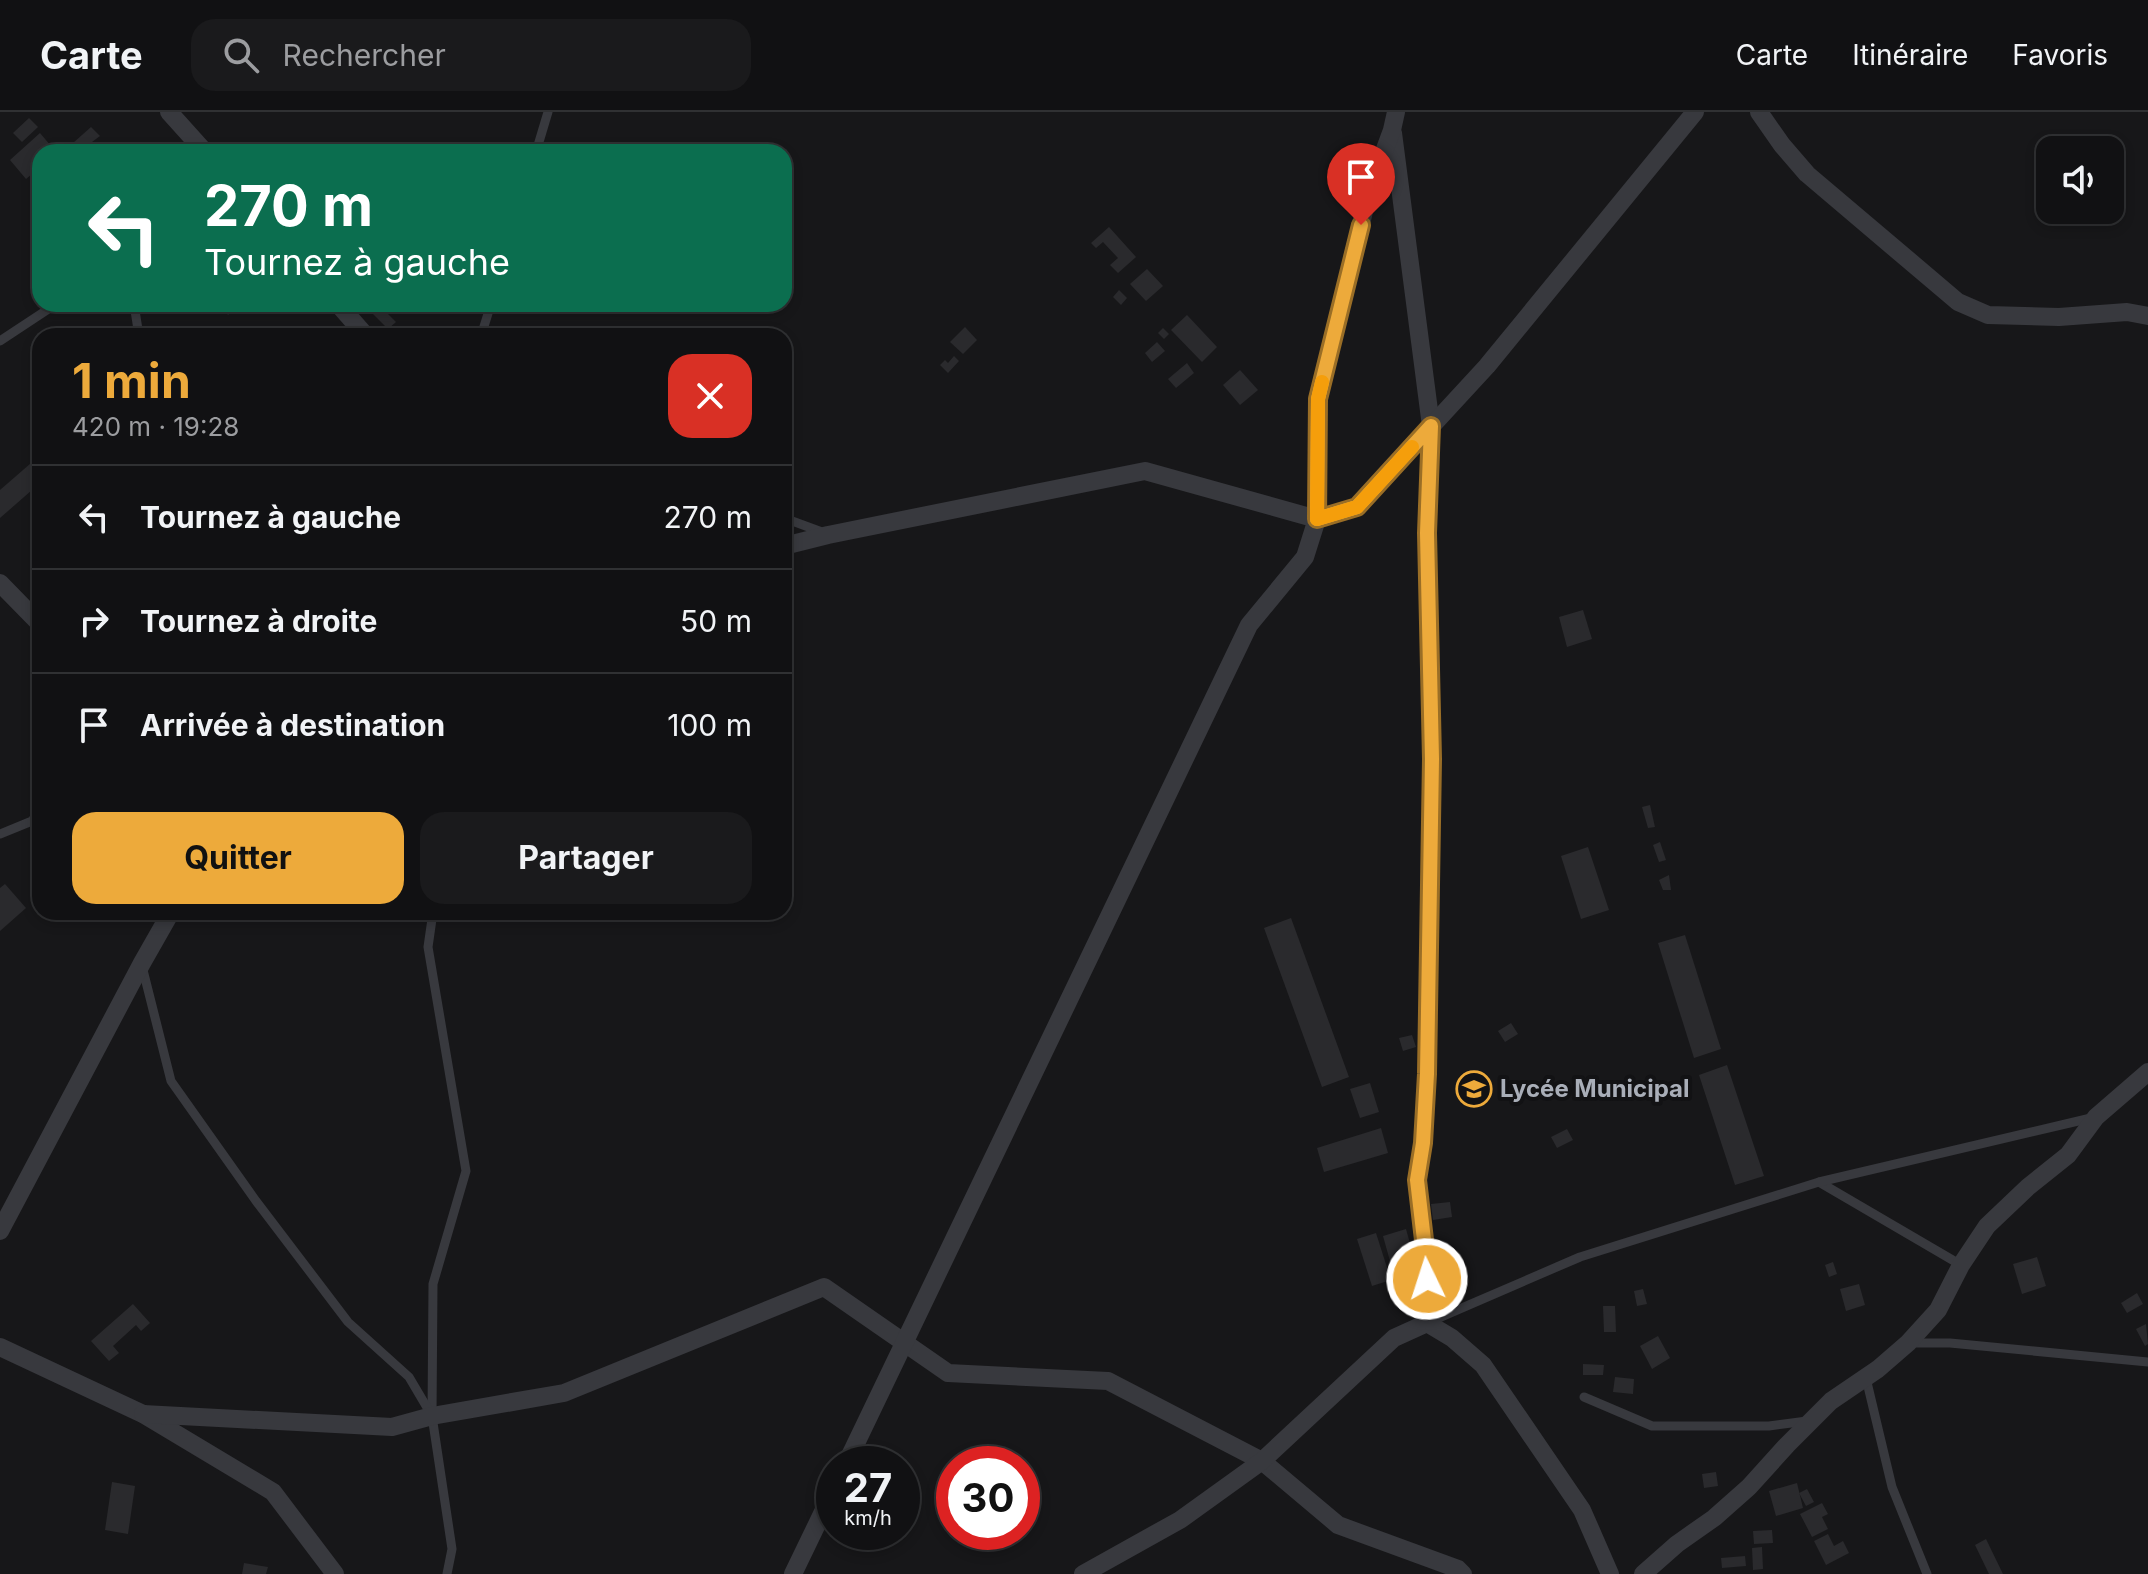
<!DOCTYPE html>
<html lang="fr">
<head>
<meta charset="utf-8">
<style>
	:root { --surface:#111113; --page:#1a1a1c; --text:#f1f3f6; --muted:#9c9da0; --line:#303133; --accent:#edaa3b }
	body { margin:0; font-family:Inter,sans-serif; background:var(--page); color:var(--text); height:100vh; display:flex; flex-direction:column; font-size:30px; white-space:nowrap }
	* { box-sizing:border-box; margin:0 }
	p { font-size:26px; color:var(--muted) }
	.icon { flex:none; width:44px; height:44px; fill:none; stroke:currentColor; stroke-width:2; stroke-linecap:round; stroke-linejoin:round }
	.map { position:relative; flex:1; overflow:hidden }
	.drawer { position:absolute; left:32px; top:216px; width:760px; height:592px; display:flex; flex-direction:column; background:var(--surface); border-radius:24px; box-shadow:0 4px 12px #0003,0 0 0 2px var(--line) }
	.drawer>* { flex:none }
	.hud { position:absolute; left:32px; top:32px; width:760px; height:168px; border-radius:24px; box-shadow:0 4px 12px #0003,0 0 0 2px var(--line); background:#0b6e4f; color:#fff; overflow:hidden }
	.tools { position:absolute; left:2036px; top:24px; display:grid; gap:16px }
	.tools a { display:grid; place-items:center; width:88px; height:88px; border-radius:16px; background:var(--surface); box-shadow:0 4px 12px #0003,0 0 0 2px var(--line); font-size:40px }
	.speed { position:absolute; left:816px; top:1334px; display:flex; gap:16px; font-size:40px; font-weight:700; text-align:center }
	.speed>* { display:grid; place-content:center; width:104px; height:104px; border-radius:50%; background:var(--surface); box-shadow:0 4px 12px #0003,0 0 0 2px var(--line); line-height:1 }
	.speed small { font-size:20px; font-weight:400 }
	.speed .limit { border:12px solid #d22; background:#fff; color:#111 }
	.pin { position:absolute; display:grid; place-items:center; width:68px; height:68px; color:#fff; margin:-82px -34px; border-radius:50% 50% 50% 0; rotate:-45deg; box-shadow:0 0 8px #0007 }
	.pin .icon { rotate:45deg }
	.me { position:absolute; width:88px; margin:-44px; rotate:356deg; stroke-linejoin:round; filter:drop-shadow(0 0 6px #0008) }
	.turn { display:flex; align-items:center; gap:28px; height:168px; padding:0 40px; font-size:36px }
	.turn .icon { width:104px; height:104px; stroke-width:2.5 }
	.turn b { display:block; font-size:56px; line-height:68px }
	.round { display:grid; place-items:center; flex:none; width:84px; height:84px; border-radius:24px; background:var(--page) }
	.overview { display:flex; align-items:center; justify-content:space-between; height:136px; padding:0 40px }
	h1 { font-size:48px; font-weight:700; line-height:60px; color:var(--accent) }
	.button { display:flex; gap:16px; margin-top:auto; padding:16px 40px }
	.button a { flex:1; height:92px; border-radius:24px; background:var(--accent); color:#111; font-size:32px; font-weight:700; line-height:92px; text-align:center }
	.button a+a { background:var(--page); color:var(--text) }
	ul { padding:0; list-style:none }
	li { display:flex; align-items:center; gap:24px; height:104px; padding:0 40px; border-top:2px solid var(--line) }
	li div { flex:1 }
	li b { display:block; font-size:30px }
	li em { font-style:normal }
	header { display:flex; align-items:center; gap:48px; box-sizing:border-box; height:112px; padding:0 40px; background:var(--surface); border-bottom:2px solid var(--line) }
	header strong { font-size:38px }
	nav { display:flex; gap:44px; margin-inline-start:auto; font-size:28px }
	.search { width:560px; height:72px; background:var(--page); display:flex; align-items:center; gap:20px; box-sizing:border-box; padding:0 28px; border-radius:24px; color:var(--muted); font-size:30px }
	.map>svg:first-child { display:block }
	.building { fill:#2a2a2d }
	.lines { fill:none; stroke-linecap:round; stroke-linejoin:round }
	.lane { stroke:#38393e; stroke-width:9 }
	.street { stroke:#38393e; stroke-width:18 }
	.route-casing { stroke:#9a6e26; stroke-width:20 }
	.route { stroke:#edaa3b; stroke-width:14 }
	.slow { stroke:#f59e0b; stroke-width:14 }
	.labels { text-anchor:middle; stroke-width:8; stroke-linejoin:round; paint-order:stroke }
	.poi-label { font-size:24px; font-weight:bold; fill:#a9aeb8; stroke:#121214; text-anchor:start }
</style>
</head>
<body>
<header>
<strong>Carte</strong>
<div class="search"><svg class="icon" aria-label="search" viewBox="0 0 24 24"><circle cx="10" cy="10" r="6"/><path d="M15 15l6 6"/></svg>Rechercher</div>
<nav><a>Carte</a><a>Itinéraire</a><a>Favoris</a></nav>
</header>
<div class="map">
<svg width="2148" height="1462" viewBox="0 0 2148 1462">
	<rect width="100%" height="100%" fill="#171719"/>
	<g class="building">
		<polygon points="29,6 38,15 22,30 13,21"/>
		<polygon points="91,15 100,24 80,39 73,31"/>
		<polygon points="40,21 56,40 40,40 40,55 26,67 10,48"/>
		<polygon points="1109,115 1136,145 1118,161 1110,153 1118,146 1103,130 1096,136 1091,131"/>
		<polygon points="1147,157 1163,174 1146,189 1130,172"/>
		<polygon points="1119,178 1127,186 1121,193 1113,185"/>
		<polygon points="223,192 237,192 239,194 228,203 221,194"/>
		<polygon points="381,195 396,210 388,217 373,202"/>
		<polygon points="1187,203 1217,235 1202,250 1171,218"/>
		<polygon points="567,215 576,224 562,224 560,222"/>
		<polygon points="965,215 977,228 963,242 950,230"/>
		<polygon points="1163,216 1169,222 1164,227 1158,221"/>
		<polygon points="1157,230 1165,239 1152,250 1145,241"/>
		<polygon points="954,244 959,249 948,261 940,253 945,248 948,251"/>
		<polygon points="1187,251 1194,261 1176,276 1168,267"/>
		<polygon points="1240,258 1258,278 1240,293 1223,273"/>
		<polygon points="38,345 40,348 40,371 0,406 0,378"/>
		<polygon points="1583,498 1592,527 1567,535 1559,505"/>
		<polygon points="1650,693 1655,715 1648,716 1642,695"/>
		<polygon points="1660,730 1666,748 1659,750 1653,733"/>
		<polygon points="1588,735 1609,798 1581,807 1561,744"/>
		<polygon points="1669,763 1671,778 1663,778 1659,768"/>
		<polygon points="5,772 26,796 0,819 0,776"/>
		<polygon points="1291,806 1349,965 1322,975 1264,816"/>
		<polygon points="1685,823 1721,937 1694,946 1658,831"/>
		<polygon points="1511,911 1518,922 1505,930 1498,919"/>
		<polygon points="1412,923 1416,935 1403,939 1399,926"/>
		<polygon points="1727,953 1764,1064 1735,1073 1699,963"/>
		<polygon points="1370,971 1379,1000 1360,1006 1350,977"/>
		<polygon points="1381,1016 1388,1041 1324,1060 1317,1036"/>
		<polygon points="1567,1017 1573,1028 1557,1036 1551,1025"/>
		<polygon points="1450,1090 1452,1105 1433,1108 1431,1092"/>
		<polygon points="1406,1117 1418,1160 1395,1167 1383,1124"/>
		<polygon points="1376,1121 1391,1168 1372,1174 1357,1127"/>
		<polygon points="2037,1145 2046,1174 2022,1182 2013,1152"/>
		<polygon points="1833,1150 1837,1162 1829,1165 1825,1153"/>
		<polygon points="1859,1172 1865,1193 1846,1199 1840,1177"/>
		<polygon points="1643,1177 1647,1192 1637,1194 1634,1179"/>
		<polygon points="2137,1181 2143,1192 2127,1201 2121,1191"/>
		<polygon points="133,1192 150,1211 141,1219 136,1213 113,1234 119,1241 109,1249 91,1229"/>
		<polygon points="1603,1194 1615,1194 1616,1220 1604,1220"/>
		<polygon points="2146,1212 2148,1232 2145,1234 2136,1217"/>
		<polygon points="1658,1224 1670,1246 1652,1257 1640,1234"/>
		<polygon points="1583,1252 1604,1253 1603,1263 1583,1263"/>
		<polygon points="1615,1265 1634,1267 1633,1282 1613,1280"/>
		<polygon points="1716,1360 1718,1374 1704,1376 1702,1362"/>
		<polygon points="112,1370 135,1374 128,1422 105,1418"/>
		<polygon points="1797,1371 1803,1396 1776,1404 1769,1379"/>
		<polygon points="1807,1377 1814,1390 1806,1394 1799,1381"/>
		<polygon points="1822,1391 1828,1402 1822,1405 1828,1417 1812,1425 1800,1402"/>
		<polygon points="1772,1418 1773,1431 1754,1432 1753,1419"/>
		<polygon points="1828,1422 1834,1434 1843,1429 1849,1441 1826,1453 1814,1429"/>
		<polygon points="1986,1427 2003,1462 1989,1462 1975,1433"/>
		<polygon points="1762,1435 1763,1457 1753,1458 1752,1436"/>
		<polygon points="1745,1444 1746,1454 1722,1456 1721,1446"/>
		<polygon points="244,1451 268,1455 266,1462 242,1462"/>
	</g>
	<g class="lines">
		<g class="lane">
			<polyline points="536,40 548,0"/>
			<polyline points="134,192 139,224"/>
			<polyline points="481,224 491,192"/>
			<polyline points="0,229 56,192"/>
			<polyline points="784,406 822,420"/>
			<polyline points="0,722 32,709 40,696"/>
			<polyline points="433,800 428,835 466,1059 433,1172 432,1304 452,1437 447,1462"/>
			<polyline points="142,854 171,969 256,1089 348,1210 409,1265 432,1304"/>
			<polyline points="1819,1070 1961,1153"/>
			<polyline points="1427,1211 1580,1145 1819,1070 2091,1006"/>
			<polyline points="1911,1231 1950,1231 2148,1250"/>
			<polyline points="1866,1266 1892,1375 1927,1462"/>
			<polyline points="1584,1285 1652,1314 1769,1314 1807,1309"/>
		</g>
		<g class="street">
			<polyline points="169,0 205,40"/>
			<polyline points="1759,0 1782,33 1807,62 1958,190 1988,203 2059,205 2127,200 2148,204"/>
			<polyline points="1393,21 1431,314 1427,421 1432,647 1427,962 1423,1031 1417,1068 1426,1145 1427,1211"/>
			<polyline points="338,192 366,224"/>
			<polyline points="784,434 828,423 1145,359 1317,407 1357,395 1487,254 1695,0"/>
			<polyline points="0,471 40,512"/>
			<polyline points="0,1119 142,851 171,800"/>
			<polyline points="0,1235 143,1302 273,1380 335,1462"/>
			<polyline points="143,1302 392,1315 432,1304 564,1281 824,1175 948,1261 1108,1269 1262,1349 1338,1413 1458,1457 1463,1462"/>
			<polyline points="846,1352 1249,513 1305,445 1317,407 1318,287 1368,83 1392,18 1396,0"/>
			<polyline points="793,1462 834,1377"/>
			<polyline points="1083,1462 1180,1408 1262,1349 1394,1226 1427,1211 1452,1226 1483,1253 1582,1398 1610,1462"/>
			<polyline points="1643,1462 1677,1432 1714,1406 1749,1375 1787,1333 1831,1289 1878,1257 1908,1231 1938,1198 1961,1153 1987,1114 2028,1075 2068,1043 2096,1005 2148,960"/>
		</g>
	</g>
	<g class="lines">
		<defs>
			<polyline id="route" points="1361,113 1318,287 1317,407 1357,395 1431,314 1427,421 1432,647 1427,962 1423,1031 1417,1068 1426,1145 1427,1167"/>
		</defs>
		<use href="#route" class="route-casing"/>
		<use href="#route" class="route"/>
		<polyline class="slow" points="1322,270 1318,287 1317,407 1357,395 1412,335"/>
	</g>
	<defs>
		<symbol id="school-ring" viewBox="-11 -11 22 22"><circle r="9.5" fill="#121214" stroke="#edaa3b" stroke-width="1.5"/><path d="M0-5L7-2L0 1L-7-2ZM-4 1L0 2.5L4 1V4Q0 6-4 4Z" fill="#edaa3b"/></symbol>
	</defs>
	<g fill-rule="evenodd">
		<use href="#school-ring" x="1454" y="957" width="40" height="40"/>
	</g>
	<g class="labels">
		<g class="poi-label">
			<text x="1500" y="985">Lycée Municipal</text>
		</g>
	</g>
</svg>
<div class="tools">
<a><svg class="icon" aria-label="sound" viewBox="0 0 24 24"><path d="M4 9h4l5-4v14l-5-4H4zM17 9q2 3 0 6"/></svg></a>
</div>
<div class="speed"><div>27<small>km/h</small></div><div class="limit">30</div></div>
<div class="pin" style="left:1361px;top:113px;background:#d93025"><svg class="icon" aria-label="arrive" viewBox="0 0 24 24"><path d="M6 21V4h12l-3 4 3 4H6"/></svg></div>
<svg class="me" style="left:1427px;top:1167px" viewBox="-20 -20 40 40"><circle r="17" fill="#edaa3b" stroke="#fff" stroke-width="3"/><path d="M0-11L8 9 0 5-8 9z" fill="#fff"/></svg>
<div class="hud">
<div class="turn"><svg class="icon" aria-label="left" viewBox="0 0 24 24"><path d="M17 20v-9H6M10 6l-5 5 5 5"/></svg><div><b>270 m</b>Tournez à gauche</div></div>
</div>
<section class="drawer">
<div class="overview"><div><h1>1 min</h1><p>420 m · 19:28</p></div><a class="round" style="background:#d93025;color:#fff"><svg class="icon" aria-label="close" viewBox="0 0 24 24"><path d="M6 6l12 12M18 6L6 18"/></svg></a></div>
<ul>
<li><svg class="icon" aria-label="left" viewBox="0 0 24 24"><path d="M17 20v-9H6M10 6l-5 5 5 5"/></svg><div><b>Tournez à gauche</b></div><em>270 m</em></li>
<li><svg class="icon" aria-label="right" viewBox="0 0 24 24"><path d="M7 20v-9h11M14 6l5 5-5 5"/></svg><div><b>Tournez à droite</b></div><em>50 m</em></li>
<li><svg class="icon" aria-label="arrive" viewBox="0 0 24 24"><path d="M6 21V4h12l-3 4 3 4H6"/></svg><div><b>Arrivée à destination</b></div><em>100 m</em></li>
</ul>
<div class="button"><a>Quitter</a><a>Partager</a></div>
</section>
</div>
</body>
</html>
